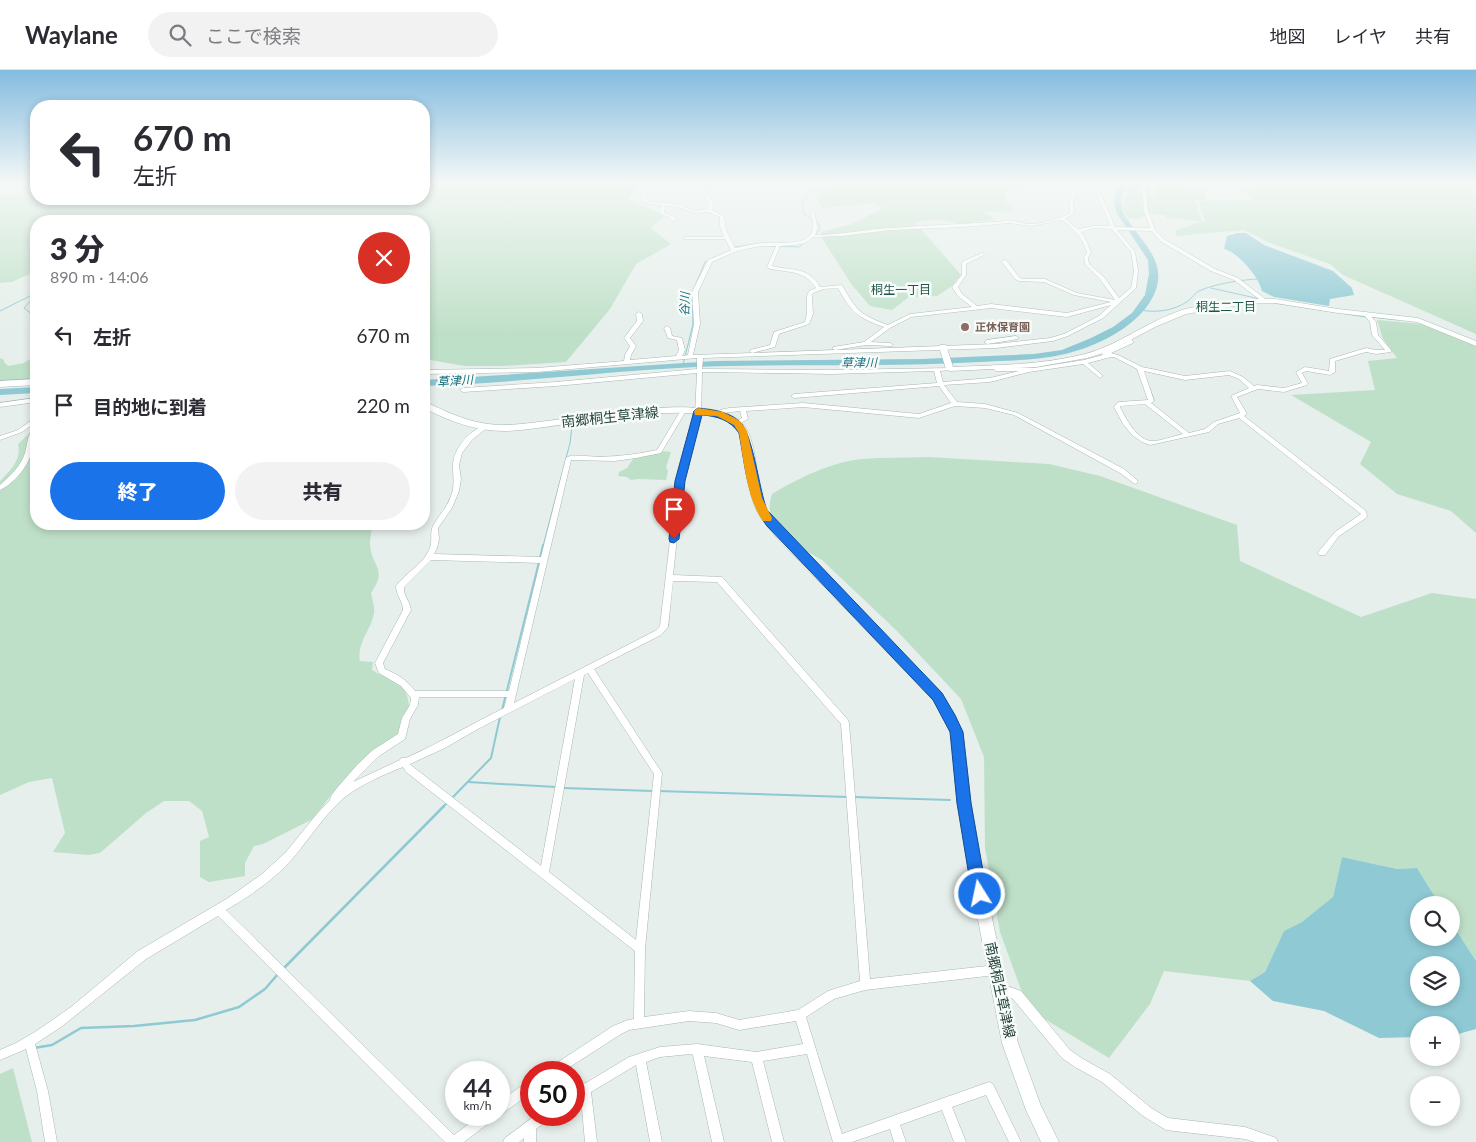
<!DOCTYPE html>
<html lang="ja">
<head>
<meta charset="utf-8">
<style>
	:root { --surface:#fff; --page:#f2f2f3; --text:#2b2b33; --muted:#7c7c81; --line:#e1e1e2; --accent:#1a73e8 }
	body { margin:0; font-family:Lato,"Noto Sans JP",sans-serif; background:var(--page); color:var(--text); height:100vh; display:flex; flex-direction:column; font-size:19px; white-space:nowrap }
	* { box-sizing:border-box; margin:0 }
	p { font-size:16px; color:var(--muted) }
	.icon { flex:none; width:28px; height:28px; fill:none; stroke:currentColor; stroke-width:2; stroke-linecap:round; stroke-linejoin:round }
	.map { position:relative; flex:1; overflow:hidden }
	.details { position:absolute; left:30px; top:145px; width:400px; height:315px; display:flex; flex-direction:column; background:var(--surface); border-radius:20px; box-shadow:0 2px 8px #0003 }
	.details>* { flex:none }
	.hud { position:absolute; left:30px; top:30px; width:400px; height:105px; border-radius:20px; box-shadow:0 2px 8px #0003; background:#fff; color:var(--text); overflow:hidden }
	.controls { position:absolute; left:1410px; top:826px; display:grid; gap:10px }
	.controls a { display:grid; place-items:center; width:50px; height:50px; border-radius:50%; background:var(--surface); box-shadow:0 2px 8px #0003; font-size:25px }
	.speed { position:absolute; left:445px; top:991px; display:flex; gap:10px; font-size:25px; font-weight:700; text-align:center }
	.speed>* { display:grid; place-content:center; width:65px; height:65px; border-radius:50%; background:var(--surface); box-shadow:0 2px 8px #0003; line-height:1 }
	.speed small { font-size:12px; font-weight:400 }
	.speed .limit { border:8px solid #d22; background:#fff; color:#111 }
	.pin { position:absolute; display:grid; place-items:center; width:42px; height:42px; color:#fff; margin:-51px -21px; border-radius:50% 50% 50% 0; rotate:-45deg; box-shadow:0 0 5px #0007 }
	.pin .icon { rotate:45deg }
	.me { position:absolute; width:55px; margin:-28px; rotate:350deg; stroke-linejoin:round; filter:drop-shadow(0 0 4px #0008) }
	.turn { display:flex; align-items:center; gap:18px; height:105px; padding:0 20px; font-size:22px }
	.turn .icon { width:65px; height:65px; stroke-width:2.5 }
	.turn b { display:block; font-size:35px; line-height:42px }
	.round { display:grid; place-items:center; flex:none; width:52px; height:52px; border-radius:26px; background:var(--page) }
	.headline { display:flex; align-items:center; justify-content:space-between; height:85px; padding:0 20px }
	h1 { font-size:30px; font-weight:800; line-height:38px }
	.cta { display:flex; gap:10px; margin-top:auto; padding:10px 20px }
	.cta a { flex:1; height:58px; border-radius:30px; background:var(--accent); color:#fff; font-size:20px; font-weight:800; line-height:58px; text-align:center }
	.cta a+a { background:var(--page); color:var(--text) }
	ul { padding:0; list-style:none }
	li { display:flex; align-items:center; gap:15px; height:70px; padding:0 20px }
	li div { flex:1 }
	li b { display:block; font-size:19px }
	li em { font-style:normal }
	header { display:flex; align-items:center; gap:30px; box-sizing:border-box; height:70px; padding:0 25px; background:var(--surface); border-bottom:1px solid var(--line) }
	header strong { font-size:24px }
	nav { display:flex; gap:28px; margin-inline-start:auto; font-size:18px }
	.search { width:350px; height:45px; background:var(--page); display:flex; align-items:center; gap:12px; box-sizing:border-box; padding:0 18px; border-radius:28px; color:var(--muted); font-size:19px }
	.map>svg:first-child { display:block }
	.green { fill:#bfe0c8 }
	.water { fill:#8ec9d4; fill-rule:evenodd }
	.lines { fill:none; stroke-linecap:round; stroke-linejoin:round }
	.stream-far2 { stroke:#8ec9d4; stroke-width:1 }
	.stream-far1 { stroke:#8ec9d4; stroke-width:2 }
	.stream { stroke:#8ec9d4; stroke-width:2.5 }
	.river { fill:#8ec9d4; fill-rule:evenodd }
	.minor-casing { stroke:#a8b8b2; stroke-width:1 }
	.tertiary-casing { stroke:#a8b8b2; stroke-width:1 }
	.secondary-casing { stroke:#a4bbb3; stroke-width:1 }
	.minor { fill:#fff; fill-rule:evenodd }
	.tertiary { fill:#fff; fill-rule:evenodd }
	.secondary { fill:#fff; fill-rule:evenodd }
	.route { fill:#1a73e8; stroke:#114b97 }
	.slow { fill:#f59e0b }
	.education-dot { fill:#8d6e63; stroke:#f7fbf9; stroke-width:2 }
	.labels { text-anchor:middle; stroke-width:5; stroke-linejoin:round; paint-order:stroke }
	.far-education-label { font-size:11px; font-weight:bold; fill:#785e54; stroke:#f7fbf9; text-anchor:start }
	.far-neighbourhood-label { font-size:12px; fill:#1f5548; stroke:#f7fbf9 }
	.far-water-label { font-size:12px; font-style:italic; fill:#1c6f80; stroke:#f7fbf9 }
	.street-label { font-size:14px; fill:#24423a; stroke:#f7fbf9 }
</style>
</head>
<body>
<header>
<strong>Waylane</strong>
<div class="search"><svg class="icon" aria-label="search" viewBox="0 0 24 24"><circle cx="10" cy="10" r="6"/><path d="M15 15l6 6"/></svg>ここで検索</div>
<nav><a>地図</a><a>レイヤ</a><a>共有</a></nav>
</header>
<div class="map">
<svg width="1476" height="1072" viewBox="0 0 1476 1072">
	<rect width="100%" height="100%" fill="#e6efeb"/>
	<g class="green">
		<polygon points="424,113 641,113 636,115 628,130 665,145 651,158 671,174 636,194 610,239 566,292 503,296 465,296 424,289 424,151 154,151 149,149 140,151 36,151 36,201 12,212 0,213 0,125 11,126 36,119 36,129 424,129"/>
		<polygon points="833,113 1025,113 1004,122 1006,131 1015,141 983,142 995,149 964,154 937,149 915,152 961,205 952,216 937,226 909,227 892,240 870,236 852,215 823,170 821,162 852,154 883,138 875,133 822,138 815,128 822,121 835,114"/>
		<polygon points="1123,113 1150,113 1151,128 1156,127 1156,114 1185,116 1191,120 1203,120 1206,130 1194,130 1202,151 1166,148 1166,145 1152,144 1152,142 1137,149 1128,148 1122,138 1129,116"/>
		<polygon points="1257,113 1476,113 1476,264 1343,205 1330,194 1270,173 1244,160 1176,166 1176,160 1205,151 1199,131 1251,130 1251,128 1244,120"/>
		<polygon points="1377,250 1422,254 1476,276 1476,463 1451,441 1397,424 1360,394 1371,372 1291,325 1375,320 1368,291 1397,288 1383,269"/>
		<polygon points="36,285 36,310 0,311 0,288 4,290 4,292 8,296 24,293"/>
		<path d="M36 357V454H370C373 462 370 465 370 473 370 496 389 498 371 523 372 529 375 537 374 543 372 559 356 573 360 591L373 592 372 600C391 612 408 610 409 638 401 648 402 658 396 668L335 720 313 749 263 774 254 776 245 793V806L209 812 200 807V771L209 767 202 741 189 731H164L146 743 100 783 89 785 53 782 65 763 52 708 29 712 0 725V411C10 401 22 389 18 374Z"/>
		<polygon points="661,381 671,382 666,397 668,401 666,410 639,409 631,410 627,407 618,406 619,402 627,398 633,389"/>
		<path d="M928 387 1049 394 1100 406 1237 455 1240 491 1361 547 1432 523 1476 529V891L1451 852V835H1440L1417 798 1397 799 1342 787 1333 827 1307 850 1284 861 1265 902 1250 911 1164 901 1150 934 1109 988 1028 939 1000 862 985 778 984 687 961 629 897 561 822 490 776 464C771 450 767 438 772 424 799 408 831 392 862 389 884 387 906 388 928 387Z"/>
		<polygon points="13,998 32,1072 0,1072 0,1004"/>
	</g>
	<g class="water">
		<path d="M1237 163H1246L1264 175 1333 201 1352 218 1354 225 1330 229 1329 236 1274 227 1262 221C1259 207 1238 182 1224 179L1227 166Z"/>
		<path d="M1342 787 1397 799 1417 798 1440 835H1419V868H1451V852L1476 891V959L1451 966V955H1419V967L1379 968 1324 941 1273 931 1250 911 1265 902 1284 861 1302 852 1333 827ZM1419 895H1451V928H1419Z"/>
	</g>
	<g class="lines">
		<g class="stream-far2">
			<polyline points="770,176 799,177 820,160 819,154 804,144 802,132 811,122 828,116 827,113"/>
			<polyline points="726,183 735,177 750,175"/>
			<polyline points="1211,218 1260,229"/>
			<polyline points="36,225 24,238 36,247"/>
			<polyline points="1274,233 1366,247"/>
			<path d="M1140 240C1156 243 1174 241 1188 231 1192 228 1195 223 1199 221 1213 214 1245 209 1260 209"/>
			<polyline points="0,241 36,223"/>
			<polyline points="1371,247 1398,250"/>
			<polyline points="683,295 693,254 692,223 705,192 715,187"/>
			<polyline points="543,476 570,373 572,356"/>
		</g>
		<g class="stream-far1">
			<polyline points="540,488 543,475"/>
			<polyline points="502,640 539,492"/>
			<polyline points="468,712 556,717"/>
			<polyline points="563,718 653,721"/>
			<polyline points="658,721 848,727"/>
			<polyline points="853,727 950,730"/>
			<polyline points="452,728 491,688 500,647"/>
			<polyline points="443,737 447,733"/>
		</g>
		<g class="stream">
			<polyline points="283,899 444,736"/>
			<polyline points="34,978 52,975 81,958 134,956 195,950 239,937 265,919 278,904"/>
		</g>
		<g class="river">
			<path d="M1120 113H1127C1121 124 1120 130 1123 142 1140 173 1174 193 1150 232 1133 259 1095 277 1065 284 1037 291 1008 290 980 292 896 297 813 294 729 296 627 298 526 313 424 316V310L715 291 921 289 1034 284 1062 280 1091 268 1113 257 1132 243 1145 225 1149 204 1148 190 1116 142C1113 130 1114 123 1120 113Z"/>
			<polygon points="36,317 36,323 0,325 0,319"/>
		</g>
		<defs>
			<g id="minor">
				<path d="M1091 113H1096L1115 157 1150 158 1144 141 1142 118 1149 113H1153L1146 118 1148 141 1155 160 1164 169 1215 199 1238 208 1268 231 1263 232 1234 210 1211 201 1160 171 1152 161 1117 160 1135 182 1138 201 1136 218 1103 248 1068 266 1053 271 996 278 703 288 702 299 831 300 952 298V300L940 301 943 312 990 308 1019 301H996L991 297 994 295 998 297 1034 298 1084 290 1103 285 1102 284 1103 283 1127 272 1125 269 1128 267 1133 271V273L1111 283 1118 285 1142 297 1185 306 1230 301 1243 307 1254 316 1257 315 1284 318 1302 313 1296 302 1305 297 1329 301 1330 289 1366 278 1376 280H1385L1372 265 1370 252 1363 244 1366 242 1368 243 1376 252 1378 265 1391 280V282L1376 284 1366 282 1335 291V302L1330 305 1306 301 1302 303 1308 314 1307 315 1284 322 1258 319 1237 327 1247 344 1244 346 1366 441 1367 446 1366 448 1339 466 1325 485H1319L1318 483 1319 481 1335 462 1361 444 1239 348 1218 354 1209 362 1150 375 1142 372 1132 365 1123 354 1114 337 1117 333 1119 332 1148 330 1137 299 1114 287H1111L1088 293 1102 305V307L1100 308 1083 294 1029 302 990 312 944 315 957 332 985 334 1018 343 1124 399 1137 410 1138 412 1135 414 1120 403 1014 345 985 338 955 336 919 348 803 337 746 341 748 349 737 355 735 354V352L742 348 740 341 724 343 719 346 716 344 720 340 729 338 803 333 919 344 951 333 939 316 794 328 791 326 794 324 937 313 934 301 831 304 710 302H702L701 345 683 411 673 505 722 507 848 650 849 653 870 909 996 895 1000 896 1001 900 1000 904 996 905 865 920 834 929 806 947 842 1064 989 1012 993 1014 1021 1072H1009L986 1025 952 1037 966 1072H954L942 1040 900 1055 906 1072H894L890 1059 852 1072H833L807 984 763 991 784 1072H772L752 992 704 986 724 1072H712L693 985 691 984 660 987 646 992 662 1072H650L636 995 591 1022 597 1072H585L581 1028 574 1032V1020L580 1016 581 1014 586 1013 629 987 660 977 697 974 756 982 803 974 796 951 739 960 716 953 689 951 629 960 621 964 562 1002H548L549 998 613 956 628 950 634 949 635 881 406 702 403 697C383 705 362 714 345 727 324 745 310 768 293 788 274 810 250 826 226 840L454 1065 481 1045H496L494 1049 464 1072H445L218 846 146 889 61 957 35 974 48 1021 57 1072H45L37 1021 26 979 0 990V980L16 973 35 962 71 937 138 881 228 828 262 804 286 782 316 745 330 730 331 726 337 718 357 695 373 680 398 664 402 648 410 635 411 628 401 616 379 603 375 593 403 540C403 531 396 525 396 516 405 503 421 496 428 482 434 473 429 463 433 456 438 446 447 438 451 426 455 416 453 407 453 396 453 378 469 361 485 355L488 357 472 370 462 383 459 395 461 409 459 421 452 438 438 458 439 469 437 478 434 484 541 487 566 388C572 384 578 386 585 386 609 388 633 385 657 380L681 340H685L686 341 661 383 636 388 615 391 571 390 514 633 655 561 660 556 677 411 695 345 697 303 556 316 463 322 460 320 463 318 556 312 697 299V288L537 302 424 304V300L537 298 624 291 625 285 630 276 624 268 637 251 636 244 639 242 642 244 643 251 630 268 636 276 631 285 630 290 676 286 679 280 677 270 668 268 664 258 667 256 670 258 672 266 682 268 685 280 682 286 688 285 694 254 692 222 708 190 731 180 725 169H685L683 168 685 167H724L720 156V147L708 142 694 143 678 137 665 136 664 143 675 147V151H671V148L660 144 661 135 650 134 641 131 644 122 648 123 645 129C651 132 658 134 663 132L665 133 681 135 694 141 708 139 710 133 705 127 709 122H713V123L709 127 714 133 712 140 724 146 726 160 735 178C745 176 755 173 766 173 782 172 815 178 813 153 813 150 811 146 810 142L812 141 814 142C816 150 819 157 815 165 841 165 866 159 892 158 930 155 968 154 1007 151 1014 150 1022 153 1029 154 1042 154 1059 149 1070 143L1069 130 1074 119ZM1092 115 1111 156H1094L1078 159 1065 149 1074 143 1073 130 1078 121ZM1061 150C1074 158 1082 167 1087 182L1084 188 1085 194 1100 209 1115 230 1077 223 1045 209H1022L1019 207 1006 190H1004L1002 191V192L1015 209 1019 211 1044 212 1074 225 1111 232 1067 243 991 234 977 236 962 224 958 217 966 205V194L984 185V184L982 183 962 192V205L952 217 958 226 972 237 910 244 888 255C860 245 856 240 842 215L820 217C808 196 792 201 772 196L780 176 795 175 805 173 813 167 841 166 891 160 965 157 1009 153 1032 156ZM1094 158 1112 159 1131 182 1134 201 1131 218 1119 228 1104 207 1089 194 1088 188 1091 182 1087 172 1081 162ZM760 176H776L767 197V198C786 203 804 199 816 218L809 221 807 226V244L805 252 774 262 770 275 750 280 749 281 752 283 693 285 700 254 698 222 712 192 737 181ZM838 218C851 242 858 248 884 257L864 272 833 277V279L835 280 866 275 892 276 893 275 890 273 871 272 890 258 911 247 991 238 1067 247 1111 235 1099 246 1064 264 1050 268 996 274 752 283 775 277 779 264 809 254 813 244 812 226 813 223 824 219ZM1144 301 1185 310 1229 305 1239 309 1249 318 1231 326 1240 343 1214 352 1205 359 1189 363 1151 333 1154 331ZM1145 334 1183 364C1173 366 1162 371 1152 371 1138 371 1125 348 1120 337L1121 336ZM431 490 540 493 509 621H415C407 610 397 604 385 599L383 593 411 540C410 531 403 526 404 517ZM673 511 717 512 841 654 860 911 828 921 798 940 739 950 716 943 689 941 644 947 645 879 662 703 594 599 661 565 668 557ZM588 603 654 704 636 870 549 802 584 605ZM575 609 541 796 412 696 410 694 445 678 476 660ZM419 627H507L504 638C471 654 440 673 406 688H401L400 690 353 712 379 686 405 669 410 649 418 635Z"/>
				<polygon points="1016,266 1018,267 1018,269 987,274 984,272 987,270"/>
				<polygon points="36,328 36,332 0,337 0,333"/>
				<polygon points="36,347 36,352 22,362 0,370 0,366 18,360"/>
				<path d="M36 356C36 361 35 363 34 367 32 373 32 378 31 384 27 398 13 414 0 420V415C10 406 21 396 25 383 28 373 27 365 34 357Z"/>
				<path d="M1010 917 1021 921 1070 980 1083 989 1110 1004 1151 1038 1168 1048 1245 1057 1276 1068 1278 1072H1255L1245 1069 1166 1060 1143 1046 1102 1012 1075 997 1062 988 1013 929 1011 928 1005 935 1001 936 997 935 996 931C998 925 1004 919 1010 917Z"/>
				<polygon points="531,1011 531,1023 503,1043 499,1045 499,1032 527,1012"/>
				<polygon points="536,1045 552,1045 550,1049 536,1059 536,1072 524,1072 524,1068 519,1072 503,1072 505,1068"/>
			</g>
			<path id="tertiary" d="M1253 229H1275L1338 239 1418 248 1476 271V276L1417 252 1338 243 1275 233H1253L1186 244 1155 257 1110 281 1087 288 1036 297 950 301 946 299 939 277 940 275H946L953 297C997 295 1042 295 1085 284 1119 275 1148 251 1182 240 1203 234 1230 233 1253 229Z"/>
			<g id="secondary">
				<polygon points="36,309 36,315 0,317 0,311"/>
				<path d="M424 332C431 334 438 338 445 341 463 349 483 355 503 355 554 355 706 317 741 352 758 368 755 410 763 432 767 444 776 453 785 462L942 623 963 663 971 733 987 824 1018 973 1041 1036 1059 1072H1041L1026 1040 1002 973 973 824 957 733 951 663 934 631 777 468C768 457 758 447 754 434 746 415 747 370 735 357 704 323 550 361 504 361 476 361 448 351 424 338Z"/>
			</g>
		</defs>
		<use href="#minor" class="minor-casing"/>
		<use href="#tertiary" class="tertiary-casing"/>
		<use href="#secondary" class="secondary-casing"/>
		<use href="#minor" class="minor"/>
		<use href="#tertiary" class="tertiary"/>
		<use href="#secondary" class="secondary"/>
	</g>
	<linearGradient id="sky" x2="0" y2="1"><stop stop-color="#84bce0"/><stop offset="0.43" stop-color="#f4f8f6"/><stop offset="1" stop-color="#f4f8f6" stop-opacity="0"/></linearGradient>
	<rect width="1476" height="263" fill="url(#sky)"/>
	<path class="route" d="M698 338C713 340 727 341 739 351 753 362 759 420 767 440L942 623 955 645 963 662 971 733 987 824 985 829 980 831 974 829 972 824 957 733 950 662 933 630 767 456C747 429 745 394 739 363 730 350 717 346 702 345L685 411 679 469 674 473 670 472 669 469 675 411 694 341Z"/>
	<path class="slow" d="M698 338 723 342 740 351 747 361 762 428 772 448 771 451H763C746 427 744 391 739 363L734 355 717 346 695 345 694 341Z"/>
	<circle class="education-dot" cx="965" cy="257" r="5"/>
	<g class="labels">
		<g class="far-education-label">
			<text x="975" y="261">正休保育園</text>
		</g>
		<g class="far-neighbourhood-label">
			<text x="901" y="224">桐生一丁目</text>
			<text x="1226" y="241">桐生二丁目</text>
		</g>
		<g class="far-water-label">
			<text transform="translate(685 234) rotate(-88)" y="4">谷川</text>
			<text transform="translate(859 293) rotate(-1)" y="4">草津川</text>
			<text transform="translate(455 311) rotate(-4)" y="4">草津川</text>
		</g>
		<g class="street-label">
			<text transform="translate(610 347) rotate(-6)" y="5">南郷桐生草津線</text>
			<text transform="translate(1000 920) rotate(78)" y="5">南郷桐生草津線</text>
		</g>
	</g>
</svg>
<div class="controls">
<a><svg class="icon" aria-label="search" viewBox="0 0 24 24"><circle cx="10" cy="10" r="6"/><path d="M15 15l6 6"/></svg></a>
<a><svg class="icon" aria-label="layers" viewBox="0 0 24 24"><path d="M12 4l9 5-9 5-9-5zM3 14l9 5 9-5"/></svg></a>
<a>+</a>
<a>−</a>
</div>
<div class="speed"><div>44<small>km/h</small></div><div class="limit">50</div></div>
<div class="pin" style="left:674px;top:469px;background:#d93025"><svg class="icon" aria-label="arrive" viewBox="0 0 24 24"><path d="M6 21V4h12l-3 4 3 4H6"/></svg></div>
<svg class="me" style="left:980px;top:824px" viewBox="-20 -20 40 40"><circle r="17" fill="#1a73e8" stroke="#fff" stroke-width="3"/><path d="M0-11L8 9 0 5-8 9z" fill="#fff"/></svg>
<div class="hud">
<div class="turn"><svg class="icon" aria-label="left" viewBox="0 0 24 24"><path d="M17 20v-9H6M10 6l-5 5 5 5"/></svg><div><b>670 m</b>左折</div></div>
</div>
<section class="details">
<div class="headline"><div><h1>3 分</h1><p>890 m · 14:06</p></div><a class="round" style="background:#d93025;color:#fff"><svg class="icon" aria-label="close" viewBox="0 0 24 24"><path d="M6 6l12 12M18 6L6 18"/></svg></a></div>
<ul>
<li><svg class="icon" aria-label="left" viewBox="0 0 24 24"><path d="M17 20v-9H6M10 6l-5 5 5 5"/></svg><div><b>左折</b></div><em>670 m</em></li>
<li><svg class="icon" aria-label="arrive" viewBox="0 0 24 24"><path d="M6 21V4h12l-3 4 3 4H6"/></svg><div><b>目的地に到着</b></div><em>220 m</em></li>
</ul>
<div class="cta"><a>終了</a><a>共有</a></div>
</section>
</div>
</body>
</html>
